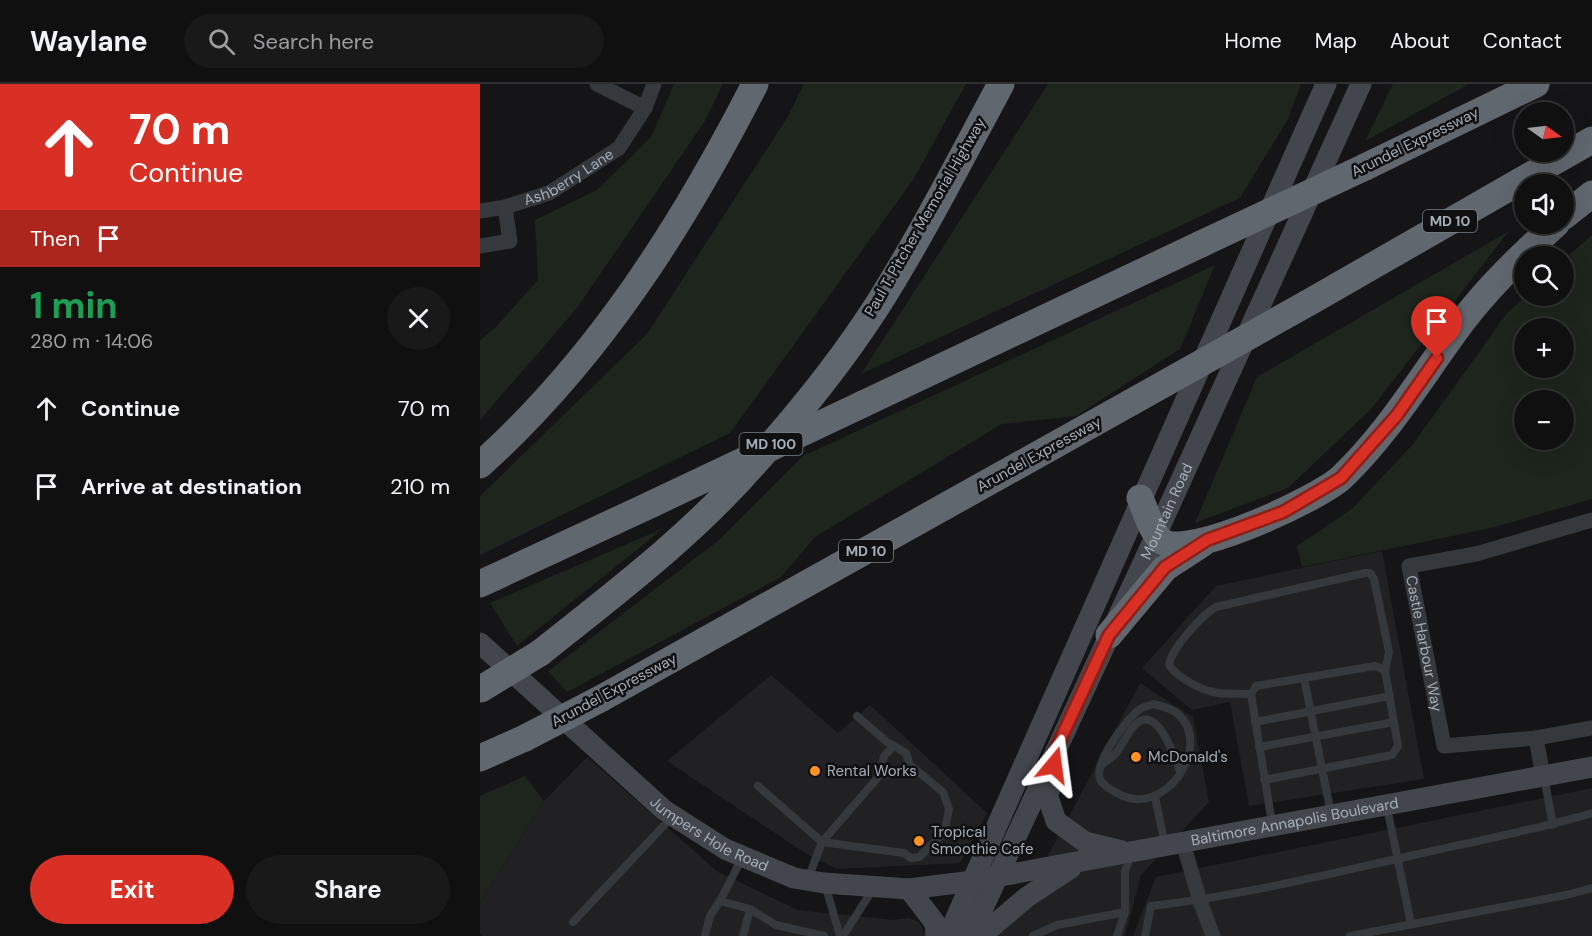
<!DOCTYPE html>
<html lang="en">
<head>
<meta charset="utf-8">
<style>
	:root { --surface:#101011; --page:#19191a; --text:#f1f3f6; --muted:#9c9d9f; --line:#303031; --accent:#d93025 }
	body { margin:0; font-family:"DM Sans",sans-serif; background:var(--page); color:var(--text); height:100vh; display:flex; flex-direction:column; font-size:22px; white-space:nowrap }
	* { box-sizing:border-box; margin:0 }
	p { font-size:20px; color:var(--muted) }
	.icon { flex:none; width:33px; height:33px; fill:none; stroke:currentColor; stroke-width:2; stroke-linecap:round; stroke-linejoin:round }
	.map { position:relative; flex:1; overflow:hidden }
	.sheet { display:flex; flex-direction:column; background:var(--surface); width:480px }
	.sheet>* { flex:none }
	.banner { background:#d93025; color:#fff; overflow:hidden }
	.needle { width:39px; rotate:104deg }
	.tools { position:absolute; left:1034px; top:18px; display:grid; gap:12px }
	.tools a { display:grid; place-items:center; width:60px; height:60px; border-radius:50%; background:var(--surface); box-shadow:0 6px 24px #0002,0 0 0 2px var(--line); font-size:30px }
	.pin { position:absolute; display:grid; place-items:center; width:51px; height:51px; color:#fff; margin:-62px -26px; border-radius:50% 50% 50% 0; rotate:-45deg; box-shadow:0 0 6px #0007 }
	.pin .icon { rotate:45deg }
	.me { position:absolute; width:66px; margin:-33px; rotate:16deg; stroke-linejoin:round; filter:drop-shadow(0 0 4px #0008) }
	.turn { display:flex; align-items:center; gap:21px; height:126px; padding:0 30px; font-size:27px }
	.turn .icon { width:78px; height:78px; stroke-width:2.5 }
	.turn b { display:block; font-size:42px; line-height:51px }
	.then { display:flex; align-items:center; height:57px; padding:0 30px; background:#0003; gap:12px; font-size:22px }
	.round { display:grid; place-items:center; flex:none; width:63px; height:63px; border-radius:32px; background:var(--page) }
	.head { display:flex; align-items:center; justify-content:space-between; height:102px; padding:0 30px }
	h1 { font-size:36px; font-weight:700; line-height:45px; color:#1e9e55 }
	.primary-button { display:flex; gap:12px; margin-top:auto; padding:12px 30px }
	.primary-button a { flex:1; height:69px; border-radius:36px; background:var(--accent); color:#fff; font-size:24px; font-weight:700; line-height:69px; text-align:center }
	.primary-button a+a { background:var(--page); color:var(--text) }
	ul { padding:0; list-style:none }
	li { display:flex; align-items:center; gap:18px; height:78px; padding:0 30px }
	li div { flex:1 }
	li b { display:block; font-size:22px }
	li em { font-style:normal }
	header { display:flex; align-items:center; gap:36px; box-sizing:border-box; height:84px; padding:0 30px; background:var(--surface); border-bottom:2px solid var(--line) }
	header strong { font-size:28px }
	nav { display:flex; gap:33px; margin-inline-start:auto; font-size:21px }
	.search { width:420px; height:54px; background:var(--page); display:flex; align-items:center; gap:15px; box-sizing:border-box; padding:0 21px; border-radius:33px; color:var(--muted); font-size:22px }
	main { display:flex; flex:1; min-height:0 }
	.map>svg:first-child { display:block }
	.built { fill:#212124 }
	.green { fill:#1d251c; fill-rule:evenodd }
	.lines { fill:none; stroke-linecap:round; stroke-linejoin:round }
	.lane { stroke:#35383c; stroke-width:8 }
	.street { stroke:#35383c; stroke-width:15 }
	.secondary { stroke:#43474d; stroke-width:21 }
	.highway { stroke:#61676e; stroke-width:27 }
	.highway-bridge { stroke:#61676e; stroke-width:27 }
	.route-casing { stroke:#8d1f18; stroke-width:15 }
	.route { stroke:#d93025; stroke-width:10 }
	.poi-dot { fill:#ff9125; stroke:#101012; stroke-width:2 }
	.labels { text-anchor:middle; stroke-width:5; stroke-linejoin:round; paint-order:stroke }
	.shield { fill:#101012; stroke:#787f86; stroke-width:1.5 }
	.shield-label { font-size:14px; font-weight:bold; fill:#a5aeb8 }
	.street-label { font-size:15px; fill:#a5aeb8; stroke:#101012 }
	.poi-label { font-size:15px; fill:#a5aeb8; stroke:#101012; text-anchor:start }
</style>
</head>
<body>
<header>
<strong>Waylane</strong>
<div class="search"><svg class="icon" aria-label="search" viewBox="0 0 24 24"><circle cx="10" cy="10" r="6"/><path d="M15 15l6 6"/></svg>Search here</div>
<nav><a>Home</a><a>Map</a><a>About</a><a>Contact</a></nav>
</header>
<main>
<section class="sheet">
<div class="banner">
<div class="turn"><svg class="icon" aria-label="ahead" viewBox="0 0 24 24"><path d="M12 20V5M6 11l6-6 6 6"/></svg><div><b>70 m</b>Continue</div></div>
<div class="then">Then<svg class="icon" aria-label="arrive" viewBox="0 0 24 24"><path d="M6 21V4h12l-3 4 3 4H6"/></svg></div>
</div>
<div class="head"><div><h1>1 min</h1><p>280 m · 14:06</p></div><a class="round"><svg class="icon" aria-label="close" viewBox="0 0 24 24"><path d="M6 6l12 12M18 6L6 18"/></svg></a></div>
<ul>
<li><svg class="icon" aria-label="ahead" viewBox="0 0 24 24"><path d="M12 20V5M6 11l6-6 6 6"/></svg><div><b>Continue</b></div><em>70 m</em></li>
<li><svg class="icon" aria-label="arrive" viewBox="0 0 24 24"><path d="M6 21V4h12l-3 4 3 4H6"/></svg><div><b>Arrive at destination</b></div><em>210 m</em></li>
</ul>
<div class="primary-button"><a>Exit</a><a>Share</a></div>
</section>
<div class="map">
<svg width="1112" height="852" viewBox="0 0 1112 852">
	<rect width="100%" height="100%" fill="#151517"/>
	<g class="built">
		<polygon points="902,467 944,695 769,722 750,618 712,626 662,584 736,502"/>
		<polygon points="291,591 358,649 390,621 507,729 480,779 357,785 328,771 187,677"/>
		<polygon points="660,599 713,633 729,718 661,791 645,852 516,852 540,824"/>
		<polygon points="107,673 238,788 318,826 414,836 429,834 439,838 446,852 2,852 0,849 0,819 64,717"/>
		<polygon points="1112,704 1112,852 653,852 676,793"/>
	</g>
	<g class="green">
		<polygon points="194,0 243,0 225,37 97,224 0,336 0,256 14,245 58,196 55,136 117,106 171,53"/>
		<polygon points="324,0 486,0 433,96 250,349 0,471 0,412 167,250 307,34"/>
		<polygon points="568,0 821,0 808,35 760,114 381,290"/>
		<polygon points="913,0 989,0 885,57"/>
		<polygon points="1029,147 892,324 808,404 715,439 777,293"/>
		<path d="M1112 151V415L1011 444 822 483 817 462 873 424 933 360 1028 228 1046 212H1083V176ZM1044 244H1083V284H1044ZM1044 316H1083V356H1044Z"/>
		<polygon points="735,181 700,265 596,332 522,340 335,453 301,493 87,608 68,587 239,456 323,372"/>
		<polygon points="184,444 37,562 10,519"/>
		<polygon points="45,692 64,717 0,819 0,712"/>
	</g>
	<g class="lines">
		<g class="lane">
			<polyline points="824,594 851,730"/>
			<path d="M771 610C759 609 745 611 733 608 719 605 697 593 689 581 691 565 722 531 736 523L885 489H890L894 495 909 568 905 586"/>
			<path d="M673 620C681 622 692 624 698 630 734 662 684 737 637 709 630 705 623 702 620 695 613 680 647 634 660 625 663 623 669 622 673 620Z"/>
			<polyline points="775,638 910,612"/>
			<polyline points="414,662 404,672 400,691 417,690 430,681"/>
			<polyline points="779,663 914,638"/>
			<path d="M621 681C626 677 632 674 636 669 643 660 647 649 655 641 677 618 695 674 700 688"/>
			<polyline points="1064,693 1073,741"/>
			<polyline points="784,696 912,671 918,662 905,586 895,582 776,602 771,610 792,739"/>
			<polyline points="278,702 342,758 400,691"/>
			<polyline points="675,713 685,761"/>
			<polyline points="907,723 931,840"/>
			<polyline points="262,774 240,817 270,825 296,841 344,852"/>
			<polyline points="328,795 342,758 424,769 431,774 439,773 464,749 469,725 463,708 430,681 426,669 407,658 377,632"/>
			<polyline points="345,800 360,852"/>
			<polyline points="93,838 192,733"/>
			<polyline points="225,852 230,832 240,817"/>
			<polyline points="263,852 270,825"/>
			<polyline points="363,852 393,805"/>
			<polyline points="553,852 577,841 645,828"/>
			<polyline points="637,852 645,828 645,787 651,770"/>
			<path d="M665 852 671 822C759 812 845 791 930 772 991 758 1052 747 1112 729"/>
			<polyline points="870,852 1086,811 1112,804"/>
		</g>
		<g class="street">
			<polyline points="117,0 165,24"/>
			<path id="s1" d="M0 127 25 123 69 109 139 64 165 24 174 0"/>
			<polyline points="0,162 30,157 25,123"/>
			<path id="s2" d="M1112 436 996 470 929 482 964 662 1056 654 1112 644"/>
			<polyline points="1056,654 1063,692"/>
			<polyline points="703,759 720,817 733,852"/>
		</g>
		<g class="secondary">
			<path id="s3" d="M0 559 184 726 245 765 314 794 344 799 429 805 493 797 1112 683"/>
			<polyline points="573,688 568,713 576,737 605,758 642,767"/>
			<polyline points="429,805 455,839 456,852"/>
			<polyline points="468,852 846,0"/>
			<path id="s4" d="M490 852 676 451 881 0"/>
			<polyline points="501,852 547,813 591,784"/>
		</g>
		<g class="highway">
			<polyline points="885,83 1056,0"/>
			<polyline points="1083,133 1112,110"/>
			<polyline points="828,219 1112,56"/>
			<polyline points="383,320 721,160"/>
			<path d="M0 381C118 275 203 141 275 0"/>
			<path d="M660 414C665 425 673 452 683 458 710 475 840 414 862 393 910 347 943 290 982 238 1009 202 1043 170 1076 140"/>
			<polyline points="0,500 172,420"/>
			<polyline points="629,551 685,484 722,460"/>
			<path d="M60 569C134 510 211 452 274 380 318 331 361 278 397 222 442 151 481 74 521 0"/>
			<polyline points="122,614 650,319"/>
			<polyline points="0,674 45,654"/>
		</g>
		<g class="highway-bridge">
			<polyline points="721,160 885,83"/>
			<polyline points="650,319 828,219"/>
			<polyline points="172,420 383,320"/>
			<polyline points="1,605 60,569"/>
			<polyline points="45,654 122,614"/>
		</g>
	</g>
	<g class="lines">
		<defs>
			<polyline id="route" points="574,681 576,665 629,551 685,483 727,456 803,428 861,394 917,331 957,274"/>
		</defs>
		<use href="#route" class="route-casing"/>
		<use href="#route" class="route"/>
	</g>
	<g class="poi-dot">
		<circle cx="656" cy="673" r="6"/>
		<circle cx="335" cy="687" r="6"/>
		<circle cx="439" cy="757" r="6"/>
	</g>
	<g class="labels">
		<g class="shield">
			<rect x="943" y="126" width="54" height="22" rx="4.5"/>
			<rect x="259.5" y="349" width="63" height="22" rx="4.5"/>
			<rect x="359" y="456" width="54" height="22" rx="4.5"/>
		</g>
		<g class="shield-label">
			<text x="970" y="142">MD 10</text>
			<text x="291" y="365">MD 100</text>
			<text x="386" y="472">MD 10</text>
		</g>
		<g class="street-label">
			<text transform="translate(935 58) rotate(-26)" y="5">Arundel Expressway</text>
			<text dy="5" stroke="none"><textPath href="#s1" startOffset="96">Ashberry Lane</textPath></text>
			<text transform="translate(445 133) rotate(-60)" y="5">Paul T. Pitcher Memorial Highway</text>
			<text transform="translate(559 370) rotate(-29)" y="5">Arundel Expressway</text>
			<text dy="5" stroke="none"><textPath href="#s4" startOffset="468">Mountain Road</textPath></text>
			<text dy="5" stroke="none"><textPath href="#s2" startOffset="268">Castle Harbour Way</textPath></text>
			<text transform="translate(134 606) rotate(-28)" y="5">Arundel Expressway</text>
			<text dy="5" stroke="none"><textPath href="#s3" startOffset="903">Baltimore Annapolis Boulevard</textPath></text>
			<text dy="5" stroke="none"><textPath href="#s3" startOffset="300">Jumpers Hole Road</textPath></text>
		</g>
		<g class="poi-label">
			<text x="668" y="678">McDonald's</text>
			<text x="347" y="692">Rental Works</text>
			<text x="451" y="753">Tropical<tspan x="451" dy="17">Smoothie Cafe</tspan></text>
		</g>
	</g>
</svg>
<div class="tools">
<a><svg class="needle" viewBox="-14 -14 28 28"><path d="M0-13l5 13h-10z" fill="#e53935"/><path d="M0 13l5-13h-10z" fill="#9c9d9f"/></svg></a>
<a><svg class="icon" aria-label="sound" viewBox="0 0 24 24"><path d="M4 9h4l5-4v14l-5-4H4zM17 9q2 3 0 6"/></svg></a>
<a><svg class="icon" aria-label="search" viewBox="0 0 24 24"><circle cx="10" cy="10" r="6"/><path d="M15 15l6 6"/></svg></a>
<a>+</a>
<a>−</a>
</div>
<div class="pin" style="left:957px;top:274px;background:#d93025"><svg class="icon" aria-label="arrive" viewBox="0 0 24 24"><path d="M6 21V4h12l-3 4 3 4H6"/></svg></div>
<svg class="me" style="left:574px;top:681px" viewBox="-20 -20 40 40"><path d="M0-17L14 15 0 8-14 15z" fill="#d93025" stroke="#fff" stroke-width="4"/></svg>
</div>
</main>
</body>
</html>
